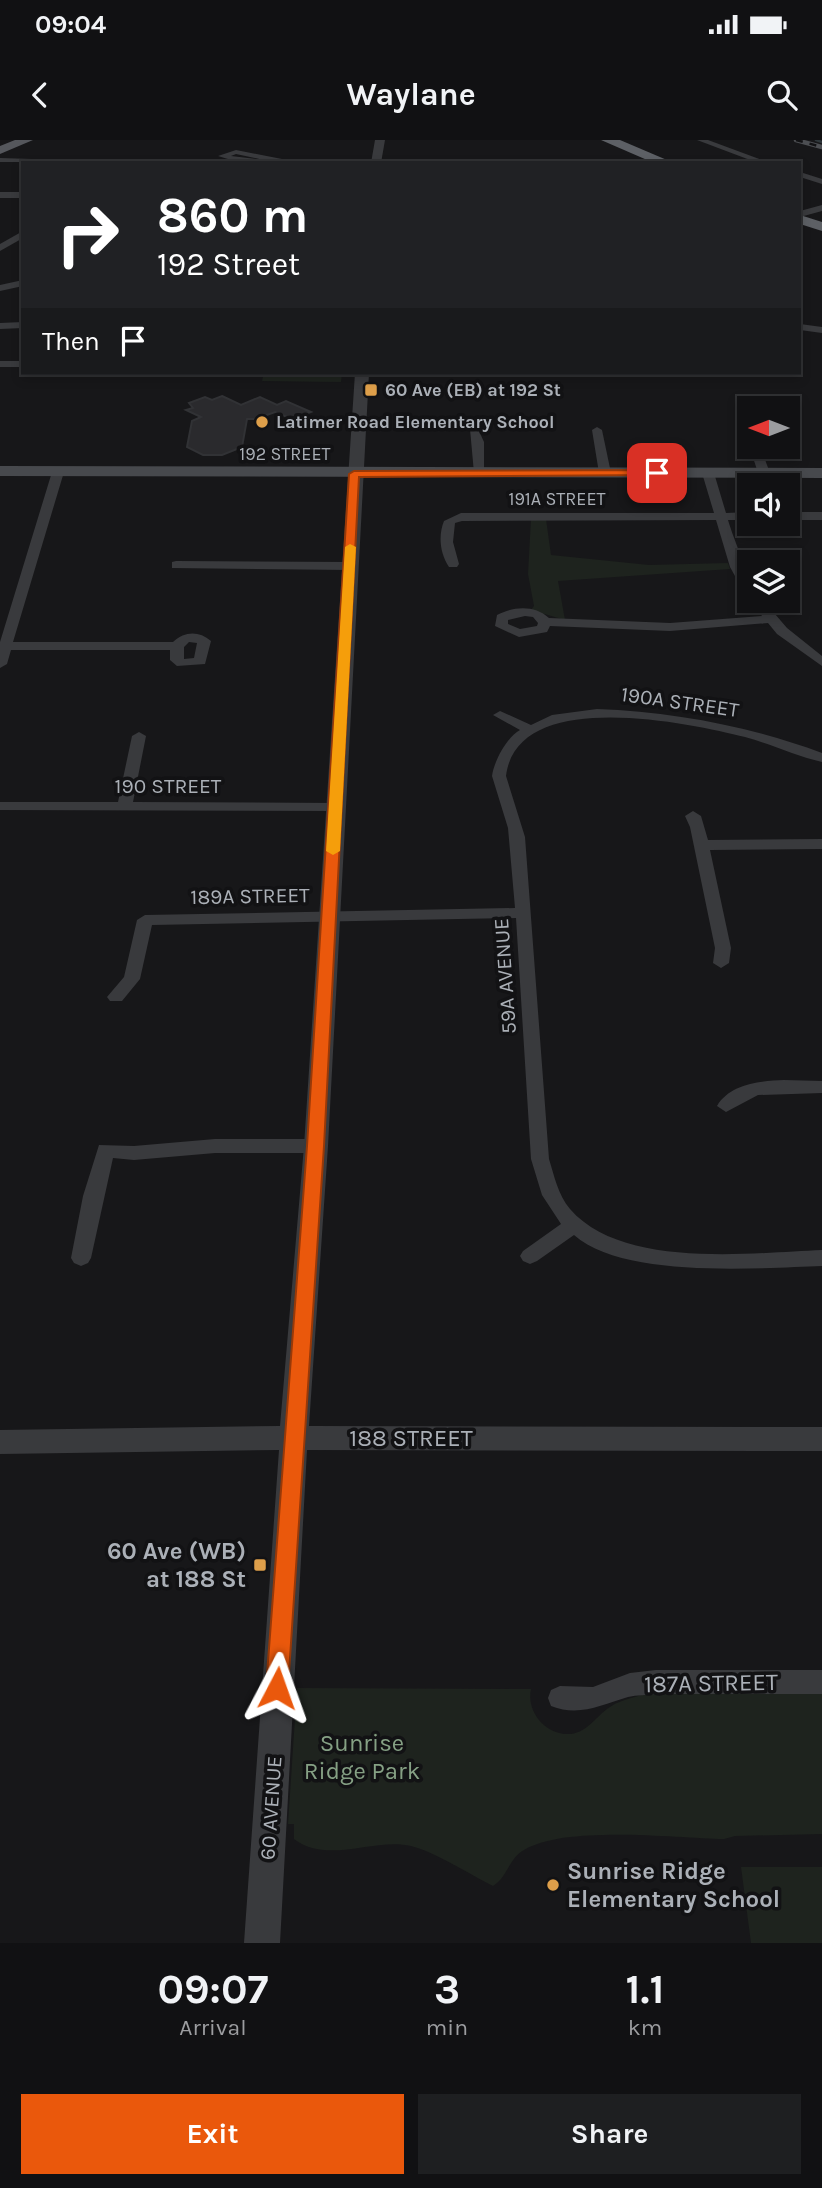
<!DOCTYPE html>
<html lang="en">
<head>
<meta charset="utf-8">
<style>
	:root { --surface:#111113; --page:#1e1f21; --text:#f1f3f6; --muted:#9c9da0; --line:#303133; --accent:#ea580c }
	body { margin:0; font-family:Karla,sans-serif; background:var(--page); color:var(--text); height:100vh; display:flex; flex-direction:column; font-size:26px; white-space:nowrap }
	* { box-sizing:border-box; margin:0 }
	p { font-size:23px; color:var(--muted) }
	.icon { flex:none; width:38px; height:38px; fill:none; stroke:currentColor; stroke-width:2; stroke-linecap:round; stroke-linejoin:round }
	.map { position:relative; height:1803px; overflow:hidden }
	.side { display:flex; flex-direction:column; background:var(--surface); flex:1 }
	.side>* { flex:none }
	.top-card { position:absolute; left:21px; top:21px; width:780px; height:214px; border-radius:0px; box-shadow:0 4px 10px #0003,0 0 0 2px var(--line); background:#202124; color:#fff; overflow:hidden }
	.needle { width:46px; rotate:270deg }
	.fabs { position:absolute; left:737px; top:256px; display:grid; gap:14px }
	.fabs a { display:grid; place-items:center; width:63px; height:63px; border-radius:0px; background:var(--surface); box-shadow:0 4px 10px #0003,0 0 0 2px var(--line); font-size:35px }
	.pin { position:absolute; display:grid; place-items:center; width:60px; height:60px; color:#fff; margin:-30px; border-radius:14px; box-shadow:0 4px 10px #0006 }
	.me { position:absolute; width:77px; margin:-38px; rotate:4deg; stroke-linejoin:round; filter:drop-shadow(0 0 5px #0008) }
	.turn { display:flex; align-items:center; gap:24px; height:147px; padding:0 21px; font-size:32px }
	.turn .icon { width:91px; height:91px; stroke-width:2.5 }
	.turn b { display:block; font-size:49px; line-height:60px }
	.then { display:flex; align-items:center; height:66px; padding:0 21px; background:#0003; gap:14px; font-size:26px }
	.eta { display:flex; justify-content:space-evenly; align-items:center; height:119px; text-align:center }
	.eta b { font-size:42px; font-weight:700; line-height:49px }
	.primary-button { display:flex; gap:14px; margin-top:auto; padding:14px 21px }
	.primary-button a { flex:1; height:80px; border-radius:0px; background:var(--accent); color:#fff; font-size:28px; font-weight:700; line-height:80px; text-align:center }
	.primary-button a+a { background:var(--page); color:var(--text) }
	.status { display:flex; justify-content:space-between; align-items:center; height:49px; padding:0 35px; background:var(--surface); direction:ltr }
	.status svg { height:19px; fill:currentColor }
	header { display:flex; justify-content:space-between; align-items:center; height:91px; padding:0 21px; background:var(--surface); font-size:32px; font-weight:700 }
	.map>svg:first-child { display:block }
	.green { fill:#1e231e }
	.lines { fill:none; stroke-linecap:round; stroke-linejoin:round }
	.stream { stroke:#2f373b; stroke-width:2.5 }
	.building { fill:#2a2a2d; stroke:#313235; stroke-width:2 }
	.minor { fill:#393a3d; fill-rule:evenodd }
	.tertiary { fill:#393a3d; fill-rule:evenodd }
	.secondary { fill:#47494d; fill-rule:evenodd }
	.primary { fill:#55575c; fill-rule:evenodd }
	.trunk { fill:#5d6065; fill-rule:evenodd }
	.rail-casing { stroke:#4c4e52; stroke-width:4.5 }
	.rail { stroke:#121214; stroke-width:2.5; stroke-dasharray:7; stroke-linecap:butt }
	.route { fill:#ea580c; stroke:#983908; stroke-width:2 }
	.slow { fill:#f59e0b }
	.poi-dot { fill:#de9f4a; stroke:#121214; stroke-width:2.5 }
	.labels { text-anchor:middle; stroke-width:7; stroke-linejoin:round; paint-order:stroke }
	.far-poi-label { font-size:18px; font-weight:bold; fill:#abb0b7; stroke:#121214; text-anchor:start }
	.far-street-label { font-size:18px; fill:#abb0b7; stroke:#121214 }
	.street-label { font-size:21px; fill:#abb0b7; stroke:#121214 }
	.near-street-label { font-size:24px; fill:#abb0b7; stroke:#121214 }
	.near-poi-label { font-size:24px; font-weight:bold; fill:#abb0b7; stroke:#121214; text-anchor:end }
	.near-park-label { font-size:24px; fill:#85a084; stroke:#121214 }
</style>
</head>
<body>
<div class="status"><b>09:04</b><svg viewBox="0 0 49 12"><path d="M0 12V9h3v3zM5 12V6h3v6zM10 12V3h3v9zM15 12V0h3v12zM26 1h20v11H26zM47 4h2v5h-2z"/></svg></div>
<header><svg class="icon" aria-label="back" viewBox="0 0 24 24"><path d="M15 5l-7 7 7 7"/></svg>Waylane<svg class="icon" aria-label="search" viewBox="0 0 24 24"><circle cx="10" cy="10" r="6"/><path d="M15 15l6 6"/></svg></header>
<div class="map">
<svg width="822" height="1803" viewBox="0 0 822 1803">
	<rect width="100%" height="100%" fill="#171719"/>
	<g class="green">
		<polygon points="264,233 342,233 341,242 262,241"/>
		<polygon points="531,379 546,379 551,415 649,425 728,423 730,429 558,441 565,480 531,470 534,466 528,434"/>
		<path d="M297 1548 531 1549C526 1572 546 1596 571 1594 588 1592 597 1575 610 1567 617 1562 627 1559 635 1557 682 1542 770 1549 822 1549V1694L735 1696 724 1699C675 1698 565 1685 524 1710 508 1719 508 1737 493 1746 471 1735 433 1711 411 1706 375 1697 328 1725 294 1699V1684H288Z"/>
		<polygon points="741,1727 822,1727 822,1803 751,1803"/>
	</g>
	<g class="lines">
		<polyline class="stream" points="816,0 822,2"/>
	</g>
	<polygon class="building" points="222,256 241,265 260,257 277,265 286,261 311,272 292,279 275,272 256,279 247,279 242,307 222,315 203,315 187,307 192,281 201,277 186,270 193,268 189,263 205,257 212,260"/>
	<g class="lines">
		<g class="minor">
			<polygon points="697,0 708,0 770,23 758,23"/>
			<path d="M236 10 287 20H376L380 22 241 23 218 16ZM236 14 264 20 231 16Z"/>
			<polygon points="0,18 64,20 68,22 0,22"/>
			<polygon points="800,32 822,39 822,44 800,37"/>
			<rect x="0" y="52" width="23" height="6"/>
			<polygon points="822,65 822,71 800,77 800,71"/>
			<polygon points="23,91 23,98 0,111 0,104"/>
			<polygon points="23,140 23,146 0,151 0,145"/>
			<polygon points="23,182 23,188 0,189 0,183"/>
			<polygon points="800,184 822,187 822,193 800,190"/>
			<rect x="0" y="221" width="23" height="6"/>
			<polygon points="597,287 602,290 611,333 605,336 599,333 592,290"/>
			<polygon points="470,289 478,289 484,302 484,335 474,333"/>
			<polygon points="749,305 760,306 770,333 768,335 758,333"/>
			<path d="M58 329 64 332 13 502H173C185 491 199 491 211 501L205 524 177 526 170 520V510H11L7 524 0 528V502L52 332ZM189 502 197 503 194 518 184 519V507Z"/>
			<path d="M708 330 714 333 726 373 749 372V380H728C735 404 749 430 749 455L745 454 730 427 716 380 462 381 455 383 453 402 459 424 457 427H449C440 413 438 396 444 381L461 373H714L702 333Z"/>
			<rect x="788" y="372" width="34" height="8"/>
			<polygon points="176,421 349,422 355,426 349,430 172,428 172,422"/>
			<path d="M750 460H763L787 488 822 516V526L777 494 768 483 670 491 550 486 547 492 519 497 495 486 497 475C514 466 535 465 549 478L670 483 762 476ZM525 476 533 477 538 483 537 486 520 489 508 484V480Z"/>
			<path d="M597 569C674 572 749 586 822 613V622C796 616 771 604 745 597 689 583 517 546 506 636L525 697 549 1019C554 1035 558 1055 570 1069 622 1129 749 1113 822 1110V1126C758 1128 624 1139 574 1095L537 1121 530 1124 523 1121 520 1116 523 1111 561 1084 542 1055 531 1019 516 778 152 785 140 839 122 861H110L107 857 124 837 137 780 145 775 515 768 508 688 492 636C494 621 507 597 520 590L493 575 500 571 531 585 552 575Z"/>
			<polygon points="139,592 146,596 133,662 336,663 343,667 336,671 0,670 0,662 118,662 132,596"/>
			<polygon points="693,671 701,676 708,700 822,699 822,709 710,710 731,808 729,823 721,828 713,823 715,808 690,687 685,676"/>
			<path d="M784 940 822 941V953L758 955 726 972 717 966C730 944 760 941 784 940Z"/>
			<polygon points="215,999 316,999 323,1001 325,1006 323,1011 316,1013 215,1013 134,1020 113,1018 91,1118 88,1123 81,1126 74,1123 71,1118 83,1056 99,1005 134,1006"/>
			<path d="M656 1530H822V1554H656C647 1555 637 1555 628 1557 601 1565 579 1577 551 1566L548 1558 551 1550 560 1546 593 1547 630 1533Z"/>
		</g>
		<g class="tertiary">
			<polygon points="375,0 385,0 381,23 371,23"/>
			<polygon points="355,233 369,233 328,1006 309,1286 822,1287 822,1311 307,1310 280,1803 244,1803 279,1310 0,1314 0,1290 280,1286 304,1006"/>
		</g>
		<polygon class="secondary" points="0,326 822,328 822,338 0,336"/>
		<polygon class="primary" points="15,0 33,0 0,14 0,6"/>
		<g class="trunk">
			<polygon points="601,0 620,0 674,23 654,23"/>
			<polygon points="800,75 822,82 822,91 800,84"/>
		</g>
		<defs>
			<polyline id="rail" points="796,0 822,7"/>
		</defs>
		<use href="#rail" class="rail-casing"/>
		<use href="#rail" class="rail"/>
	</g>
	<polygon class="route" points="657,330 660,331 660,335 359,337 324,1006 288,1548 285,1555 277,1559 269,1555 266,1548 307,1006 349,334 354,331"/>
	<polygon class="slow" points="350,404 356,407 340,711 333,715 326,711 345,407"/>
	<g class="poi-dot">
		<rect x="364" y="243" width="14" height="14" rx="3.5"/>
		<circle cx="262" cy="282" r="7"/>
		<rect x="253" y="1418" width="14" height="14" rx="3.5"/>
		<circle cx="553" cy="1745" r="7"/>
	</g>
	<g class="labels">
		<g class="far-poi-label">
			<text x="385" y="256">60 Ave (EB) at 192 St</text>
			<text x="276" y="288">Latimer Road Elementary School</text>
		</g>
		<g class="far-street-label">
			<text x="285" y="320">192 STREET</text>
			<text x="557" y="365">191A STREET</text>
		</g>
		<g class="street-label">
			<text transform="translate(680 562) rotate(8)" y="7">190A STREET</text>
			<text x="168" y="653">190 STREET</text>
			<text transform="translate(250 756) rotate(-1)" y="7">189A STREET</text>
			<text transform="translate(505 836) rotate(-94)" y="7">59A AVENUE</text>
			<text transform="translate(271 1668) rotate(-86)" y="7">60 AVENUE</text>
		</g>
		<g class="near-street-label">
			<text x="411" y="1306">188 STREET</text>
			<text transform="translate(711 1543) rotate(-1)" y="8">187A STREET</text>
		</g>
		<g class="near-poi-label">
			<text x="246" y="1419">60 Ave (WB)<tspan x="246" dy="28">at 188 St</tspan></text>
			<text x="567" y="1739" text-anchor="start">Sunrise Ridge<tspan x="567" dy="28">Elementary School</tspan></text>
		</g>
		<g class="near-park-label">
			<text x="362" y="1611">Sunrise<tspan x="362" dy="28">Ridge Park</tspan></text>
		</g>
	</g>
</svg>
<div class="fabs">
<a><svg class="needle" viewBox="-14 -14 28 28"><path d="M0-13l5 13h-10z" fill="#e53935"/><path d="M0 13l5-13h-10z" fill="#9c9da0"/></svg></a>
<a><svg class="icon" aria-label="sound" viewBox="0 0 24 24"><path d="M4 9h4l5-4v14l-5-4H4zM17 9q2 3 0 6"/></svg></a>
<a><svg class="icon" aria-label="layers" viewBox="0 0 24 24"><path d="M12 4l9 5-9 5-9-5zM3 14l9 5 9-5"/></svg></a>
</div>
<div class="pin" style="left:657px;top:333px;background:#d93025"><svg class="icon" aria-label="arrive" viewBox="0 0 24 24"><path d="M6 21V4h12l-3 4 3 4H6"/></svg></div>
<svg class="me" style="left:277px;top:1548px" viewBox="-20 -20 40 40"><path d="M0-17L14 15 0 8-14 15z" fill="#ea580c" stroke="#fff" stroke-width="4"/></svg>
<div class="top-card">
<div class="turn"><svg class="icon" aria-label="right" viewBox="0 0 24 24"><path d="M7 20v-9h11M14 6l5 5-5 5"/></svg><div><b>860 m</b>192 Street</div></div>
<div class="then">Then<svg class="icon" aria-label="arrive" viewBox="0 0 24 24"><path d="M6 21V4h12l-3 4 3 4H6"/></svg></div>
</div>
</div>
<section class="side">
<div class="eta">
<div><b>09:07</b><p>Arrival</p></div>
<div><b>3</b><p>min</p></div>
<div><b>1.1</b><p>km</p></div>
</div>
<div class="primary-button"><a>Exit</a><a>Share</a></div>
</section>
</body>
</html>
